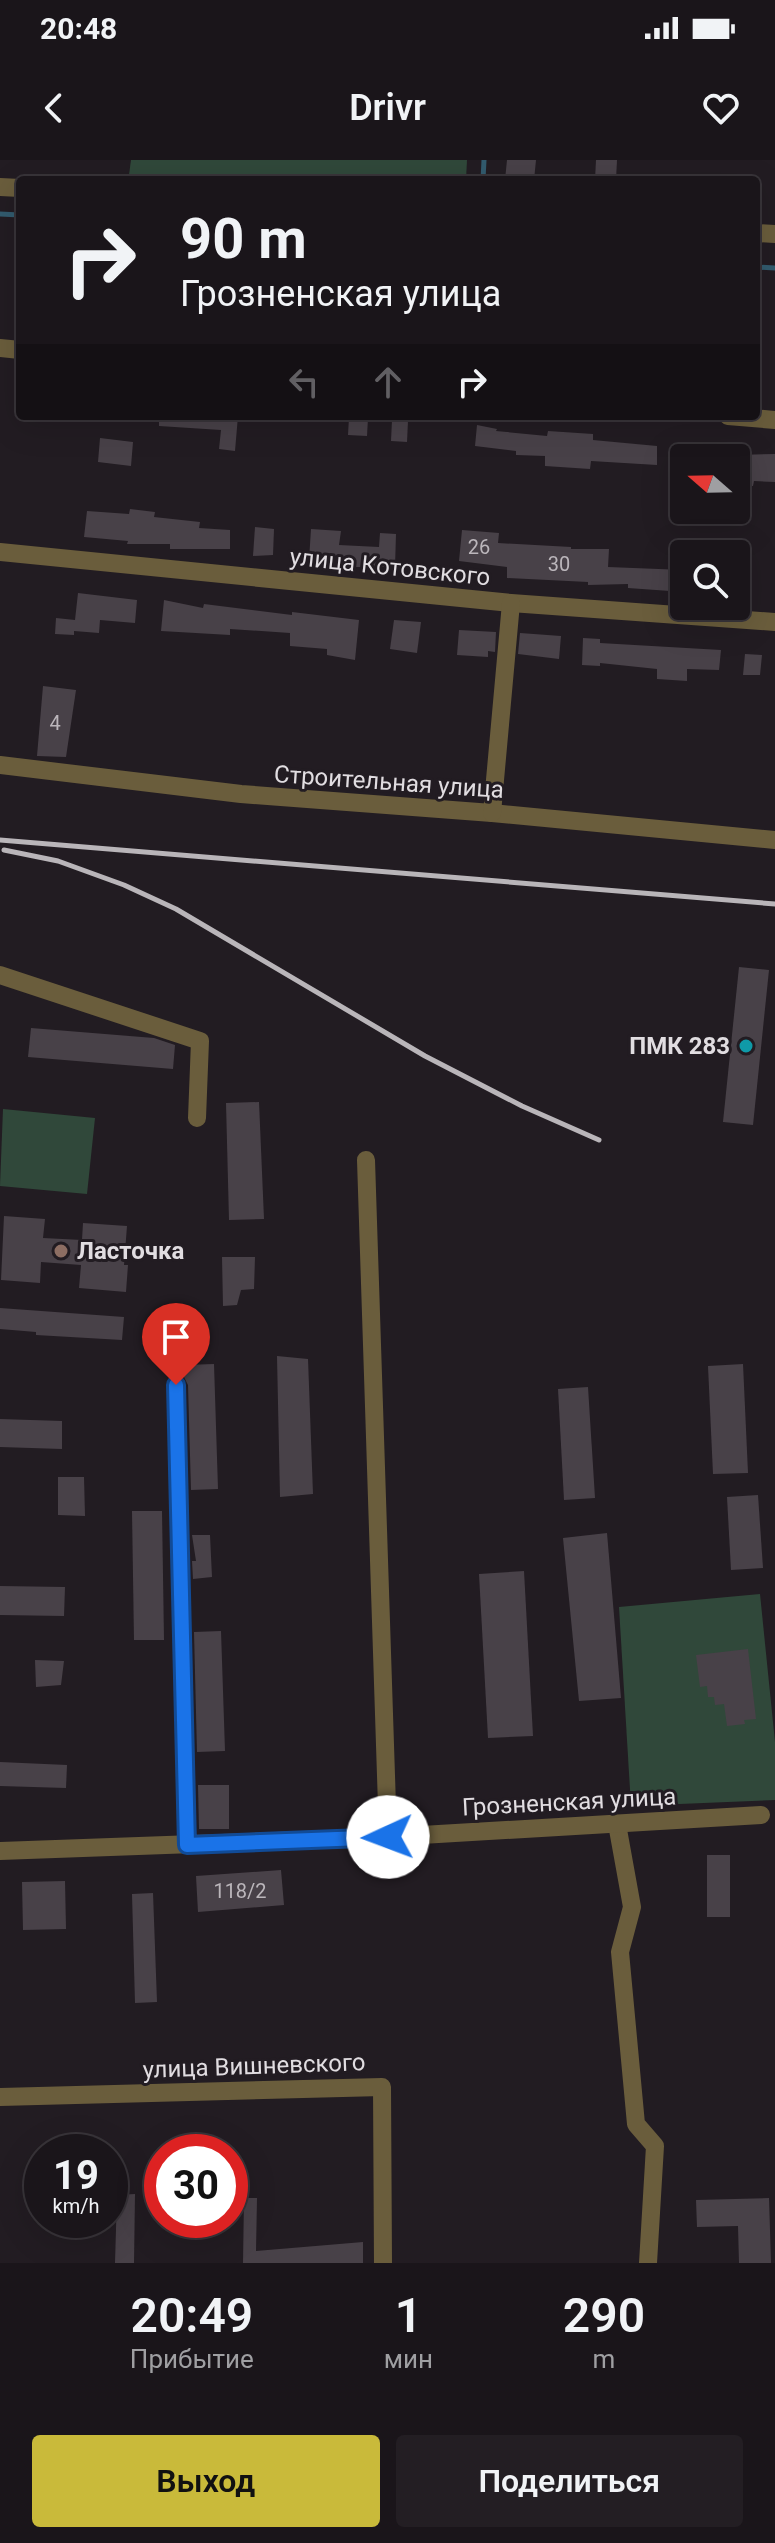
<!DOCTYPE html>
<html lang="ru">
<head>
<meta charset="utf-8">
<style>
	:root { --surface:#1a151a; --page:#231e23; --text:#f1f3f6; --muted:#9f9fa2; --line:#383439; --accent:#c9ba3a }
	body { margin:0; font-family:Roboto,sans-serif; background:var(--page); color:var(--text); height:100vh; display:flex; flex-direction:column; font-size:30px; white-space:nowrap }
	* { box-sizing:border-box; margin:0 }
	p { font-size:26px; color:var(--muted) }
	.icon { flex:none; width:44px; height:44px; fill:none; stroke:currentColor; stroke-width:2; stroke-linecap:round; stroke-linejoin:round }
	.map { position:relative; height:2103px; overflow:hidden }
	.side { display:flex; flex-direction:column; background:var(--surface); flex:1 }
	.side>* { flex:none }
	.top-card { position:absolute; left:16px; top:16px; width:744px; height:244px; border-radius:8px; box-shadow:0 8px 32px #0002,0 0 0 2px var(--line); background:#1a151a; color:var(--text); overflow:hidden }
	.needle { width:52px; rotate:290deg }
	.tools { position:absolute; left:670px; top:284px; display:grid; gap:16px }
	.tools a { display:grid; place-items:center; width:80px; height:80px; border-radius:8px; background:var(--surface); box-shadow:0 8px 32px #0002,0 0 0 2px var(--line); font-size:40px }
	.speed { position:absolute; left:24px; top:1974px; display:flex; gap:16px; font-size:40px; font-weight:700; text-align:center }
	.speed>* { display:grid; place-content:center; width:104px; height:104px; border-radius:50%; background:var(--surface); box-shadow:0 8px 32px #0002,0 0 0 2px var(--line); line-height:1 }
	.speed small { font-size:20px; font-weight:400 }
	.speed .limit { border:12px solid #d22; background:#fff; color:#111 }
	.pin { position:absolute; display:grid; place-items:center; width:68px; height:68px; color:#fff; margin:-82px -34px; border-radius:50% 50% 50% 0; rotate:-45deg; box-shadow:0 0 8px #0007 }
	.pin .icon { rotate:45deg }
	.me { position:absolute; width:88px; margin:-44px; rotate:268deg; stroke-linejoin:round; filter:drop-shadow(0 0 6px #0008) }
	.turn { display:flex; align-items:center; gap:28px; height:168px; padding:0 32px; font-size:36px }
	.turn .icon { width:104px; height:104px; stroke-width:2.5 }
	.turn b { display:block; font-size:56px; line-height:68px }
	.lanes { display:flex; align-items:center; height:76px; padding:0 32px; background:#0003; justify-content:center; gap:40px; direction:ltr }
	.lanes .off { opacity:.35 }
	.eta { display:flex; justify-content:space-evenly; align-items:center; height:136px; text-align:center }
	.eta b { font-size:48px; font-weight:600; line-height:56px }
	.cta { display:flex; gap:16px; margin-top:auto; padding:16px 32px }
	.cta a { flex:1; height:92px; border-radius:8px; background:var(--accent); color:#111; font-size:32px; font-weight:600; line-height:92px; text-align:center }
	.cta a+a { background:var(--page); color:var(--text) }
	.status { display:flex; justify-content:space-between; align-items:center; height:56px; padding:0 40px; background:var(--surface); direction:ltr }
	.status svg { height:22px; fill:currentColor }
	header { display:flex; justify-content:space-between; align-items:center; height:104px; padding:0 32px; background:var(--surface); font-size:36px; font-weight:600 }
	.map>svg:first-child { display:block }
	.green { fill:#30483a }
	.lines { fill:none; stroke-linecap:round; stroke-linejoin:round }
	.stream { stroke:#325b6e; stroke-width:5 }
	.building { fill:#484148 }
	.minor { stroke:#6a5d3c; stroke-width:18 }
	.rail { stroke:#b9b5b9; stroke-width:5 }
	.route-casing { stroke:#114b97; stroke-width:20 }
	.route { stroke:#1a73e8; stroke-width:14 }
	.culture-dot { fill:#0f9aa8; stroke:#221c22; stroke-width:3 }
	.education-dot { fill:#8d6e63; stroke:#221c22; stroke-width:3 }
	.labels { text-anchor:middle; stroke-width:6; stroke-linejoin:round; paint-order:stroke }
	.number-label { font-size:20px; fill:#bbb6bb }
	.street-label { font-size:24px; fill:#e1dde1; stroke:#221c22 }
	.poi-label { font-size:24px; font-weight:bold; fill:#e1dde1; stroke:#221c22; text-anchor:end }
</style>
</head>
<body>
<div class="status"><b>20:48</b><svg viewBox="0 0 49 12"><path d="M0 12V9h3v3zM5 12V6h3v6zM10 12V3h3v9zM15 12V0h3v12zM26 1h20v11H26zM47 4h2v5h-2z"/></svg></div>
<header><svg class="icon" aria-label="back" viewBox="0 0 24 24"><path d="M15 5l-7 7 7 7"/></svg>Drivr<svg class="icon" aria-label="heart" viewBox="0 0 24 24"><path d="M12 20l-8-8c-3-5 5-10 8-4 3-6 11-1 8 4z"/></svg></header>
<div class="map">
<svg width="775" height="2103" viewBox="0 0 775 2103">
	<rect width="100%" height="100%" fill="#221c22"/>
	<g class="green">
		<polygon points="131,0 467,0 466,20 194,20 129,15"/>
		<polygon points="3,949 95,958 87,1034 0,1026"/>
		<polygon points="760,1434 775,1582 775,1640 631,1646 619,1447"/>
	</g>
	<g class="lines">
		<g class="stream">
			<polyline points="483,20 484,0"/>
			<polyline points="0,54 20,55"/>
			<polyline points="756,107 775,108"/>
		</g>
	</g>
	<g class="building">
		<polygon points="507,0 536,0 534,20 505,20"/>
		<polygon points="596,0 617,0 616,20 595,20"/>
		<polygon points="159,256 238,256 235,291 219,289 221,270 159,266"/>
		<polygon points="349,257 368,258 367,276 348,275"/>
		<polygon points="392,260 408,261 407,282 391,281"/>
		<polygon points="477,265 497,269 496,271 547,276 548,271 593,274 593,280 657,286 657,305 591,301 590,309 545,306 545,296 516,295 516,291 475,286"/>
		<polygon points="100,278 133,282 131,306 98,302"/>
		<polygon points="775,294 775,322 754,321 753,326 736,325 736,295"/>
		<polygon points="130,349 155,352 154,357 200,362 199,368 230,370 230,389 170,389 170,384 127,384 128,381 84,377 87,351 129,354"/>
		<polygon points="255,367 274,369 273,395 253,396"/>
		<polygon points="311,369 341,371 339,385 379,387 380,373 396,374 395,407 340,407 341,400 309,400"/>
		<polygon points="462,370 499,373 498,383 571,387 571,389 609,389 608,407 684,410 684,432 628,428 628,424 588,425 588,422 507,418 507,407 459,401"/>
		<polygon points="78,433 137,440 135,463 100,460 99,473 74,471 74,475 55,474 56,458 75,460"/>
		<polygon points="164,440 203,448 204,444 292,455 292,452 359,460 355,500 327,495 327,489 290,486 290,473 230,469 230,475 161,471"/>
		<polygon points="394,460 421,462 417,493 390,489"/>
		<polygon points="459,470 496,472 495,492 488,491 488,497 457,495"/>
		<polygon points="520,473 561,476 559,499 518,494"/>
		<polygon points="583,478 600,479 600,483 721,490 719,510 687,509 687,521 657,519 657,509 600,503 600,506 582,505"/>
		<polygon points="745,494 762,495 760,515 743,515"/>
		<polygon points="43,526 76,530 66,597 37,596"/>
		<polygon points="739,807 769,810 753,965 723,962"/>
		<polygon points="31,868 154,878 175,885 173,909 28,897"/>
		<polygon points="259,942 264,1059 229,1060 226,943"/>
		<polygon points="4,1056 45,1059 43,1078 82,1080 83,1063 127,1066 124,1105 128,1105 126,1132 79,1128 81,1105 41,1102 40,1123 1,1120"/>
		<polygon points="222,1097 255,1097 254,1129 241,1130 237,1145 223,1146"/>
		<polygon points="0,1148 124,1157 122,1180 36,1175 36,1172 0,1169"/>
		<polygon points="277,1196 308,1199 313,1334 280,1337"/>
		<polygon points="214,1204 218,1329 191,1330 188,1225 184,1217 184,1205"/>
		<polygon points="743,1204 748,1313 713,1314 708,1206"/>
		<polygon points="588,1227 595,1338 564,1340 558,1229"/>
		<polygon points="0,1259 62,1261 62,1289 0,1287"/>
		<polygon points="58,1317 84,1317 85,1356 58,1355"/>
		<polygon points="758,1335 763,1408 731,1410 727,1337"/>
		<polygon points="132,1351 162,1351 164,1480 134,1480"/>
		<polygon points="607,1373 621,1538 579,1541 563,1378"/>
		<polygon points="192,1375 210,1375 212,1417 193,1419 192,1401 196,1401"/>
		<polygon points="524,1411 533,1576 488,1578 479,1414"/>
		<polygon points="0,1426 65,1427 64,1456 0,1455"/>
		<polygon points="221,1471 225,1591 197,1592 194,1472"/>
		<polygon points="748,1489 756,1559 744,1560 745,1564 727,1566 724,1544 715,1545 714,1537 708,1537 707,1526 700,1527 696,1495"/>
		<polygon points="35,1500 64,1501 61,1525 36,1527"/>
		<polygon points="0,1602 67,1605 66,1628 0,1626"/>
		<polygon points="198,1625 229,1625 229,1669 199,1669"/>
		<rect x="707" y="1695" width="23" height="62"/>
		<polygon points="281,1710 284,1745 198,1752 196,1716"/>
		<polygon points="65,1721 66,1769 23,1770 22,1722"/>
		<polygon points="153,1733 157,1842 135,1843 132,1734"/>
		<polygon points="135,2034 134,2103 115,2103 117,2035"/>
		<polygon points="244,2038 257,2038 256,2091 363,2082 363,2103 243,2103"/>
		<polygon points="769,2038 771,2103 739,2103 738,2066 697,2067 696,2040"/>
	</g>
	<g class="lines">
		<g class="minor">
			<polyline points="0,27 20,28"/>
			<polyline points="756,73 775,74"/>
			<polyline points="0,188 20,190"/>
			<polyline points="728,256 775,260"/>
			<polyline points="0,392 511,443 775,462"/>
			<polyline points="0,605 241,634 492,653 775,680"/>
			<polyline points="492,653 511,443"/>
			<polyline points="0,815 200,881 197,958"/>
			<polyline points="366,1000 388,1677"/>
			<polyline points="176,1225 187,1685"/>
			<polyline points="617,1664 632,1747 620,1792 636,1964 655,1986 648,2103"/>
			<polyline points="0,1691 388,1677 761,1655"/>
			<polyline points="0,1937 382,1927 383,2103"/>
		</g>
		<g class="rail">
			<polyline points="0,680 775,744"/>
			<polyline points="4,690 58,701 124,725 176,749 425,896 522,946 599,980"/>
		</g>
	</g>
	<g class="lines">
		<defs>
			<polyline id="route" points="176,1225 187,1685 388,1677"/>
		</defs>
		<use href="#route" class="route-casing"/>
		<use href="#route" class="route"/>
	</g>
	<circle class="culture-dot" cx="746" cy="886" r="8"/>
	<circle class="education-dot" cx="61" cy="1091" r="8"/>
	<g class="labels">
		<g class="number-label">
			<text x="479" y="394">26</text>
			<text x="559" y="411">30</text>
			<text x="55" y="570">4</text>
			<text x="240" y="1738">118/2</text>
		</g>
		<g class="street-label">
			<text transform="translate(390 407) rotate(6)" y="8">улица Котовского</text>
			<text transform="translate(389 622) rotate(4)" y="8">Строительная улица</text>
			<text transform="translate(569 1642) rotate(-3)" y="8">Грозненская улица</text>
			<text transform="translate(254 1906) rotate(-2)" y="8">улица Вишневского</text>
		</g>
		<g class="poi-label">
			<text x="730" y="894">ПМК 283</text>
			<text x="77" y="1099" text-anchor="start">Ласточка</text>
		</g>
	</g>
</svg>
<div class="tools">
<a><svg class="needle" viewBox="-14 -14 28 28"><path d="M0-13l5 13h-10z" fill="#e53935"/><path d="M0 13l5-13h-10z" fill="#9f9fa2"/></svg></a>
<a><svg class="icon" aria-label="search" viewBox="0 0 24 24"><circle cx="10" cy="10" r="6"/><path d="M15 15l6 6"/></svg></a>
</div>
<div class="speed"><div>19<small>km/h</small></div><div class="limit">30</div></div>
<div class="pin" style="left:176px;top:1225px;background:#d93025"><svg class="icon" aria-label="arrive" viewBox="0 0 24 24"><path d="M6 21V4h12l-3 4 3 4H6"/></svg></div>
<svg class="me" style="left:388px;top:1677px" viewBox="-20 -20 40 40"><circle r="19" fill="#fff"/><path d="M0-13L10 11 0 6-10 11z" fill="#1a73e8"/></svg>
<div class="top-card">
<div class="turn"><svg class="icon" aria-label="right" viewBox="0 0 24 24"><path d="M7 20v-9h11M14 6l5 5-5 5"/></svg><div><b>90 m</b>Грозненская улица</div></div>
<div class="lanes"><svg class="icon off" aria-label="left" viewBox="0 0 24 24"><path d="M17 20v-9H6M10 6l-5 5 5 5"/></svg><svg class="icon off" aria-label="ahead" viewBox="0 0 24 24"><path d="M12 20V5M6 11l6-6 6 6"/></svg><svg class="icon" aria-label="right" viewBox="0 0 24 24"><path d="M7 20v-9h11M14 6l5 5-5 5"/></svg></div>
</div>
</div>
<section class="side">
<div class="eta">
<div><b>20:49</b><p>Прибытие</p></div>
<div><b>1</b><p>мин</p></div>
<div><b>290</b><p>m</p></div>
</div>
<div class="cta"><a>Выход</a><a>Поделиться</a></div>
</section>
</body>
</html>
